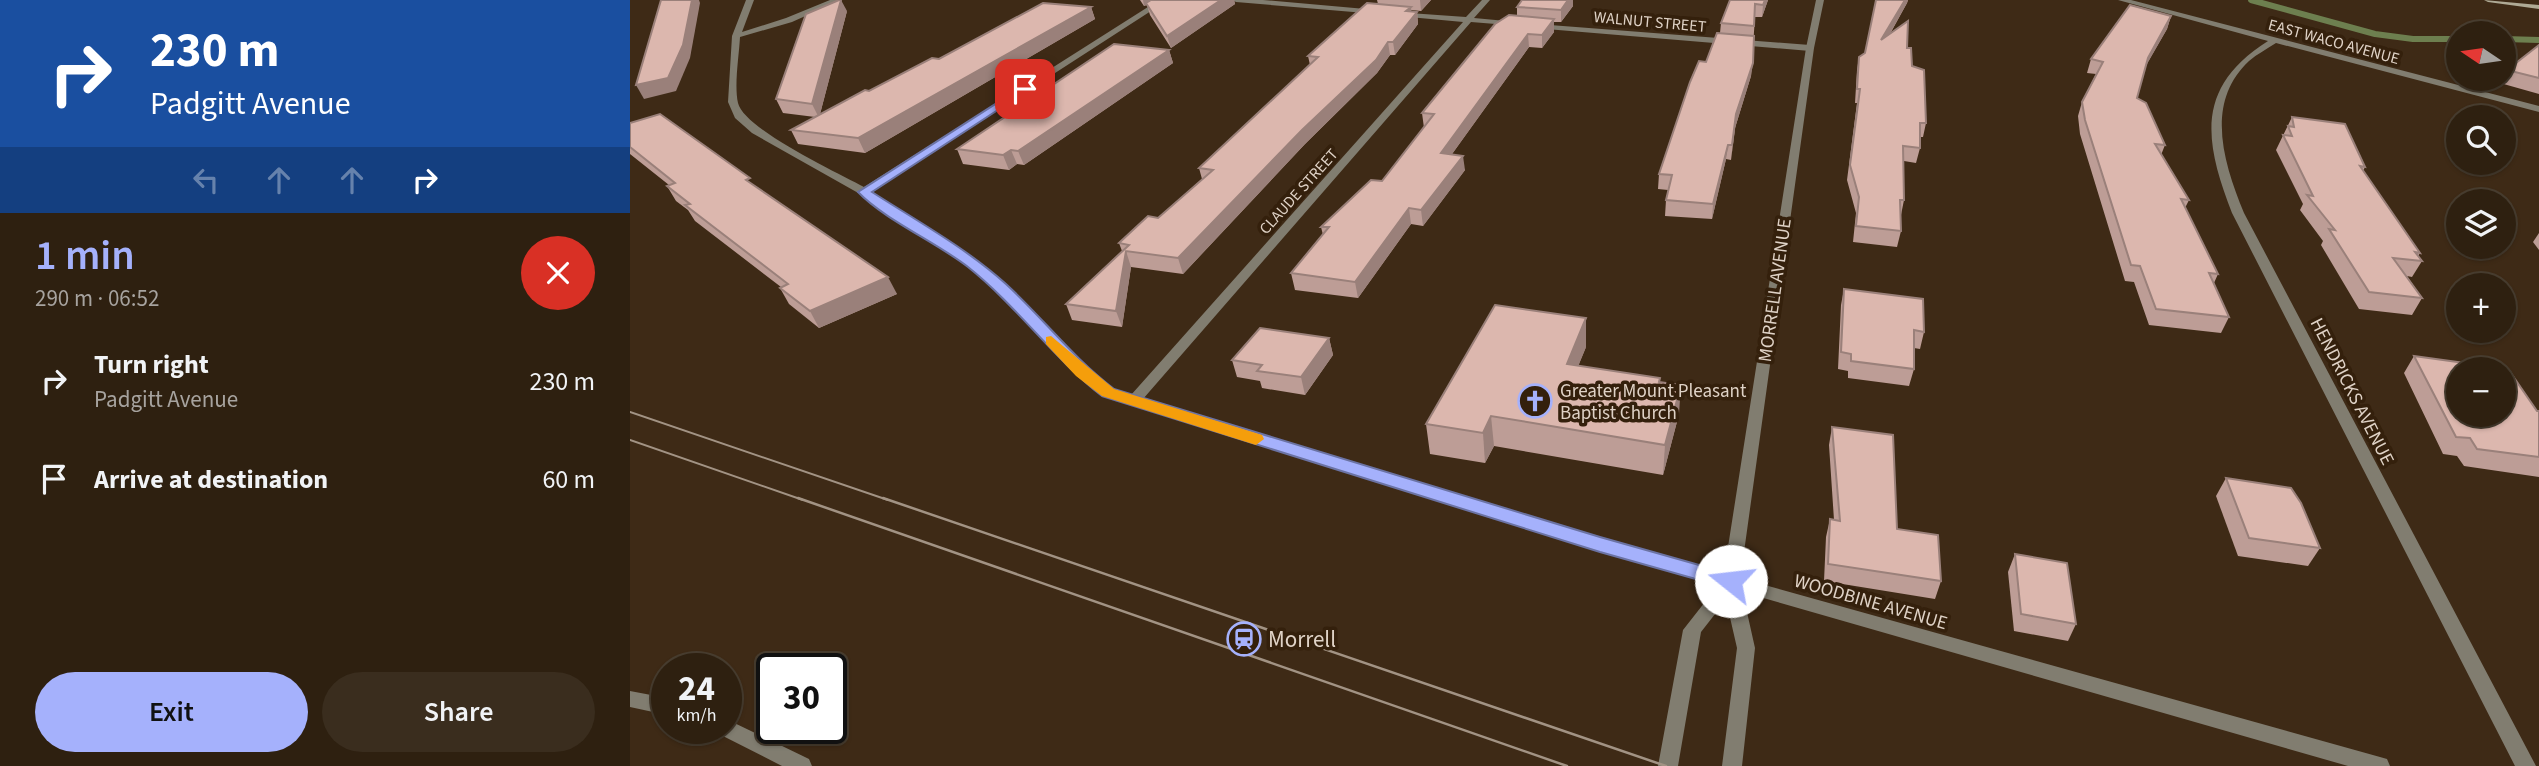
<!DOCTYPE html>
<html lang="en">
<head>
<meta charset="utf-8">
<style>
	:root { --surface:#2e2010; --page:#3a2d1e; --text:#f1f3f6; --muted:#a7a39f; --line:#493e30; --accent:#a5b1fc }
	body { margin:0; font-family:"Source Sans 3",sans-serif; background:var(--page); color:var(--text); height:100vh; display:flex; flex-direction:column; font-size:26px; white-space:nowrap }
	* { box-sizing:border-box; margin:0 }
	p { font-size:23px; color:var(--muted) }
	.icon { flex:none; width:38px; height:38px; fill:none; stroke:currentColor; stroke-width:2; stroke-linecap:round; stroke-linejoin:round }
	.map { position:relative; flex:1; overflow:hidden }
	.panel { display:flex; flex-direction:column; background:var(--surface); width:630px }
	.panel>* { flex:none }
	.banner { background:#1a4fa0; color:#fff; overflow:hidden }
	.needle { width:46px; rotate:283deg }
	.tools { position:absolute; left:1816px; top:21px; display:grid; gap:14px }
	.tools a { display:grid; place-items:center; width:70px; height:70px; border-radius:50%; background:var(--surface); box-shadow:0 2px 5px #0004,0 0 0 2px var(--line); font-size:35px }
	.speed { position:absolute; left:21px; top:653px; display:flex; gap:14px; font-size:35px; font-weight:700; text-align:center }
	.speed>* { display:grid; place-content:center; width:91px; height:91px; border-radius:50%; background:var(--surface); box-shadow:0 2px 5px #0004,0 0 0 2px var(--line); line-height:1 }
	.speed small { font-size:18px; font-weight:400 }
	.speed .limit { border:4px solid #111; border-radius:10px; background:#fff; color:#111 }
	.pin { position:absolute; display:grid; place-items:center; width:60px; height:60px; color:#fff; margin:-30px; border-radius:14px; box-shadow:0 4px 10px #0006 }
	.me { position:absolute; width:77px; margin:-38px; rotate:286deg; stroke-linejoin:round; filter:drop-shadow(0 0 5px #0008) }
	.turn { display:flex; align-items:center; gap:24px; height:147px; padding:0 35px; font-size:32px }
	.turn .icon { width:91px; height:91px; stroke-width:2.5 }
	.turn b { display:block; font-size:49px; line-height:60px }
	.lanes { display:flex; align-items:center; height:66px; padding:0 35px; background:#0003; justify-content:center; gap:35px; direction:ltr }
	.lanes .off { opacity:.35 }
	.round { display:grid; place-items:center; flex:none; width:74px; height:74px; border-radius:37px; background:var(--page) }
	.overview { display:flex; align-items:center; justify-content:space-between; height:119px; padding:0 35px }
	h1 { font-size:42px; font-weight:600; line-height:52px; color:var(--accent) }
	.cta { display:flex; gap:14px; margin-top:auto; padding:14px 35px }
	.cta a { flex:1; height:80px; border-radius:42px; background:var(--accent); color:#111; font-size:28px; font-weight:600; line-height:80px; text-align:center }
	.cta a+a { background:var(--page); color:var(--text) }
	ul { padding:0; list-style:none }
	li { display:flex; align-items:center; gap:21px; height:98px; padding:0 35px }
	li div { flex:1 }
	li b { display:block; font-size:26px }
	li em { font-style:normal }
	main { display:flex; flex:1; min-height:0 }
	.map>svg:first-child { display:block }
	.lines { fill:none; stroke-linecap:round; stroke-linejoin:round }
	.stream { stroke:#6d7f4f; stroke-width:6 }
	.minor { fill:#817d70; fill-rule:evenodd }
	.tertiary { fill:#817d70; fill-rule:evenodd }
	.secondary { fill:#afaa95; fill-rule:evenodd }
	.tram-far1 { stroke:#a29384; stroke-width:2 }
	.tram { stroke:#a29384; stroke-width:2.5 }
	.wall { fill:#bd9d96 }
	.shaded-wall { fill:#9a807a }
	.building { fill:#dcb7ae; stroke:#9a807a; stroke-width:2; fill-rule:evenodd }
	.route { fill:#a5b1fc; stroke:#6b73a4; stroke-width:2 }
	.slow { fill:#f59e0b }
	.labels { text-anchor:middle; stroke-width:7; stroke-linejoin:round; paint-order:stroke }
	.far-street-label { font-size:16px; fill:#dfd2c6; stroke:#34200c }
	.street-label { font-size:19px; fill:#dfd2c6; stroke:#34200c }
	.poi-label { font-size:19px; fill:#dfd2c6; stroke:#34200c; text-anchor:start }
	.near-poi-label { font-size:23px; fill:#dfd2c6; stroke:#34200c; text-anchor:start }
</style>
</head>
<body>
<main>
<section class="panel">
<div class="banner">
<div class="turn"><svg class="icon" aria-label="right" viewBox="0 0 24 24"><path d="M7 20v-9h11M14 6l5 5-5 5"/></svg><div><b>230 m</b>Padgitt Avenue</div></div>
<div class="lanes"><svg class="icon off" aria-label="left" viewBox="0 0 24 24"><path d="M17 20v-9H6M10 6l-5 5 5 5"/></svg><svg class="icon off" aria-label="ahead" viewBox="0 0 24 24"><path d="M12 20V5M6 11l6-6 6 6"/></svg><svg class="icon off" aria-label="ahead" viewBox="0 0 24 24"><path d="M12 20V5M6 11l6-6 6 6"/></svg><svg class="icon" aria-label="right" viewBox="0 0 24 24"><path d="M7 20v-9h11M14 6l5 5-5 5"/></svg></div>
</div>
<div class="overview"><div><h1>1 min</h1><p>290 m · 06:52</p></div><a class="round" style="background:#d93025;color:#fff"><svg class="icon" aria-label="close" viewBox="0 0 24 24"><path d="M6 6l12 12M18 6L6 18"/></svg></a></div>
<ul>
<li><svg class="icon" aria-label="right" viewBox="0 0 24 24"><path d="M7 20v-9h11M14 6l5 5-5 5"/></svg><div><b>Turn right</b><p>Padgitt Avenue</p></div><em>230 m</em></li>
<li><svg class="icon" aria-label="arrive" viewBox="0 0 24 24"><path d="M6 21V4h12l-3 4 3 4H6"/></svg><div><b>Arrive at destination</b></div><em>60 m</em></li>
</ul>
<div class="cta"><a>Exit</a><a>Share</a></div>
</section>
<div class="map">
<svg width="1909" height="766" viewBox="0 0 1909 766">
	<rect width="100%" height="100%" fill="#3e2a16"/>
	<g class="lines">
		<g class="stream">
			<polyline points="1621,0 1745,34 1783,39 1829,39"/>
			<polyline points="1874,39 1909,40"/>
		</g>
		<g class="minor">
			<path d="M116 0H124L112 32 156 18 200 0H211L162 22 110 37C109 56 104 85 108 103 114 129 208 173 234 187L529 0H538L241 192C286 221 334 248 374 283 415 319 446 379 501 395L833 22 768 16 764 14 765 12 836 17 852 0H860L844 18 887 22 891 24 890 26 841 22 513 399 970 539 1750 757 1757 759 1760 766H1718L970 551 473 396 447 376 367 290 336 265 230 194 122 133 105 118 98 102 102 36Z"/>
			<polygon points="602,0 633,0 747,10 751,12 747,14 606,2"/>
			<path d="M1488 0H1501L1909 106V112L1646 43C1637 49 1627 54 1619 61 1574 103 1594 164 1614 213L1906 766H1885L1602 213C1574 141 1565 87 1638 41Z"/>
			<polygon points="907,24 1180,45 1184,48 1180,51 904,28 904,24"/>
			<polygon points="0,691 37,698 37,715 0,707"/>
			<polygon points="96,719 179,759 182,766 152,766 89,734 86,728 96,728"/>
		</g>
		<polygon class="tertiary" points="1186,0 1194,0 1184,48 1110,581 1125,648 1112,766 1092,766 1107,648 1096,600 1071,632 1048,766 1028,766 1053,630 1093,579 1176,48"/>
		<polygon class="secondary" points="1854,0 1909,5 1909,9 1858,2"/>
		<g class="tram-far1">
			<polyline points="0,412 258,500"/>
			<polyline points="0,440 173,500"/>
		</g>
		<g class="tram">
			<polyline points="168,498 937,766"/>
			<polyline points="253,498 1036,766"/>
		</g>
	</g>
	<g class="wall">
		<polygon points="510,0 604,0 605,4 541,48 520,15 517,5 514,6"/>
		<polygon points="747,0 801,0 791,11 781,10 781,12 787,12 788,24 765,55 760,55 747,73 675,144 553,274 501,267 492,327 442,320 436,304 492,251 489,243 528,218 572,179 569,168 680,65 678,56 748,4"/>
		<polygon points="892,0 943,0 943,6 931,22 924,22 924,32 912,48 899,47 822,154 835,170 793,226 781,224 728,298 665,290 661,273 693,235 691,227 752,181 794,128 792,113 887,16 887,7"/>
		<polygon points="1100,0 1138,0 1132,17 1125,17 1121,76 1105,128 1101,160 1096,159 1082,219 1035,216 1036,200 1038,190 1028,189 1029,174 1090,33 1091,23"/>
		<polygon points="1246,0 1278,0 1277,3 1260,34 1277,48 1296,123 1293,137 1290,137 1290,148 1286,163 1274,161 1274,200 1271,215 1271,231 1267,247 1223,242 1226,213 1217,180 1227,103 1225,103 1227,70 1229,57 1235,53"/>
		<polygon points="461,7 465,19 235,153 168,144 161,130 185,117 153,113 146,99 217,11 190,114 309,59"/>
		<polygon points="1541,16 1537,29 1515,67 1507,98 1535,145 1531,155 1559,200 1555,208 1588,274 1584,283 1599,317 1591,333 1519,325 1504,282 1495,281 1450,134 1448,116 1452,102 1466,74 1457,73 1461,59"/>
		<polygon points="1909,45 1909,94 1870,83 1872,79 1874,79 1874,75 1877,70"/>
		<polygon points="539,50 543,63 394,165 387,164 379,170 333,164 327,149"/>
		<polygon points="1662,117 1735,167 1733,171 1790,253 1788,256 1792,261 1782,277 1777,276 1792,298 1782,315 1729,309 1691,245 1693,241 1670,210 1673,204 1646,150"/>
		<polygon points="0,123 124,185 267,294 189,328 159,304 150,288 151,287 65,221 58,210 46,201 37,186 39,185 0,154"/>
		<polygon points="1909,233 1909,250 1903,242"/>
		<polygon points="1214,289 1294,332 1290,349 1284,348 1284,369 1279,386 1218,378 1218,371 1208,369 1211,305"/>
		<polygon points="699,338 703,355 675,395 632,388 630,381 607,377 602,360"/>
		<polygon points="956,347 948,366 1030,378 1030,382 1049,414 1033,475 864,446 855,463 800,454 796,424"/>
		<polygon points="1784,356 1909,411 1909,477 1834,466 1827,456 1813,454 1774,373"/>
		<polygon points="1202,427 1267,529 1311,581 1305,599 1194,581 1196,537 1200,519 1204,520 1199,445"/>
		<polygon points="1596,478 1690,548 1678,566 1608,556 1586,496"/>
		<polygon points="1385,554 1446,624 1438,641 1384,631 1378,572"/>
	</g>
	<g class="shaded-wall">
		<polygon points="62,0 69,0 70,3 60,58 46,91 14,99 6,85"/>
		<polygon points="211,0 217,11 189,118 182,104"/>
		<polygon points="513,0 524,0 514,6"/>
		<polygon points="591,0 604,0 605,4 541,48 537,36"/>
		<polygon points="790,0 801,0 791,11"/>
		<polygon points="936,0 943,0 943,6 931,22 931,10"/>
		<polygon points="1135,0 1138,0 1132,17 1133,5"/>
		<polygon points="1275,0 1278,0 1277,3 1249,53 1251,40"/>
		<polygon points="461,7 465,19 235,153 228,138"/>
		<polygon points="781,7 782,18 787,12 788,24 765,55 763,42 776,11"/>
		<polygon points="1541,16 1537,29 1513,71 1518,58"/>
		<polygon points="924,19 924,32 912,48 912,35"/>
		<polygon points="898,34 899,47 812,168 811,153"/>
		<polygon points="758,42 760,55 747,73 675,144 553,274 548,258"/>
		<polygon points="539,50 543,63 394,165 388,151"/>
		<polygon points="1123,63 1121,76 1105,128 1101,160 1106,114"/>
		<polygon points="1098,145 1096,159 1082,219 1083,204"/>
		<polygon points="381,150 387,164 379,170 373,155"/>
		<polygon points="833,156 835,170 793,226 791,210"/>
		<polygon points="779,208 781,224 728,298 725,282"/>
		<polygon points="496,251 501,267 492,327 486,311"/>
		<polygon points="258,277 267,294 189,328 180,311"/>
		<polygon points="956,318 956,347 937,394 937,364"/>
		<polygon points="699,338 703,355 675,395 671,377"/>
		<polygon points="1051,385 1049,414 1033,475 1035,445"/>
		<polygon points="861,416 864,446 855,463 853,433"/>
	</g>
	<g class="building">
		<polygon points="31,0 62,0 53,45 38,78 6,85"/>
		<polygon points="209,0 211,0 182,104 146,99 176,14"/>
		<polygon points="521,0 591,0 537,36 516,3"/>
		<polygon points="892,0 938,0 931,10 887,7"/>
		<polygon points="1100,0 1135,0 1133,5 1125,4 1124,26 1091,23"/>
		<polygon points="1246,0 1275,0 1251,40 1278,21 1277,48 1281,48 1282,66 1294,70 1296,123 1290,123 1290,148 1273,146 1274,200 1270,200 1271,231 1226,226 1229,197 1220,165 1230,89 1227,89 1229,57 1235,53"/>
		<polygon points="413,3 461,7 228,138 161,130 235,90 239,91 302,58 309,59"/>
		<polygon points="737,3 781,7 776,11 787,12 763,42 758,42 746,60 672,130 548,258 496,251 486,311 436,304 499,245 489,243 518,216 528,218 583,170 569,168 688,57 678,56"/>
		<polygon points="1500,5 1541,16 1518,58 1507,98 1516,103 1535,145 1525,144 1559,200 1551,199 1588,274 1579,273 1599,317 1526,309 1510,266 1501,265 1455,120 1452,102 1473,62 1461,59"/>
		<polygon points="879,15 924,19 912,35 898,34 811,153 833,156 791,210 779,208 725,282 661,273 699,227 691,227 741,180 752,181 804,114 792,113 865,24"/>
		<polygon points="1087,33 1124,36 1123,63 1106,114 1102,145 1098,145 1083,204 1036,200 1042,175 1029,174 1060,82 1069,61 1076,62"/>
		<polygon points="484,44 539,50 388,151 381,150 373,155 327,149"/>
		<polygon points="1909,45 1909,78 1877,70"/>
		<polygon points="30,114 120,178 116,180 258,277 180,311 150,288 158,284 55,205 60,204 37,186 45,183 0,147 0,123"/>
		<polygon points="1662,117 1715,124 1735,167 1730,166 1790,253 1785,252 1792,261 1763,258 1792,298 1739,292 1699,229 1705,230 1677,195 1683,196 1653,135 1662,136 1658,126 1664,127"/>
		<polygon points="1214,289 1293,299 1294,332 1284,330 1284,369 1221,361 1221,354 1211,352"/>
		<polygon points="865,305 956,318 937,364 1030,378 1029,382 1051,385 1035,445 861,416 853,433 796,424"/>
		<polygon points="630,328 699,338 671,377 627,371 632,365 602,360"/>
		<path d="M1784 356 1878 369 1907 411H1909V457L1847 449 1840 438 1826 437ZM1829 369H1874V415H1829Z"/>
		<polygon points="1202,427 1263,435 1267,529 1308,535 1311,581 1198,564 1200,519 1210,521"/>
		<polygon points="1596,478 1661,488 1671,503 1690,548 1619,538"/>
		<polygon points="1385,554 1437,563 1446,624 1391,614"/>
	</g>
	<path class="route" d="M392 87 400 89 242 192C287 221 336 248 376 284 413 318 443 358 484 389L970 537 1101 574 1108 576 1111 581 1108 587 1101 589 970 552 472 396C423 358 387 306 338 267 306 242 255 220 228 192Z"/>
	<polygon class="slow" points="421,336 484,389 632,435 634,439 626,445 472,396 446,376 416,344 416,337"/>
	<defs>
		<symbol id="church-ring" viewBox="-11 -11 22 22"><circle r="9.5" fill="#34200c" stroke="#a5b1fc" stroke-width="1.5"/><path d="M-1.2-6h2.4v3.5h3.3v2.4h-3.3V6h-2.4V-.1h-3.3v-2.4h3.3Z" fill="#a5b1fc"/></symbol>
		<symbol id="station-ring" viewBox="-11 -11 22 22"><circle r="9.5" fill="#34200c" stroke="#a5b1fc" stroke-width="1.5"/><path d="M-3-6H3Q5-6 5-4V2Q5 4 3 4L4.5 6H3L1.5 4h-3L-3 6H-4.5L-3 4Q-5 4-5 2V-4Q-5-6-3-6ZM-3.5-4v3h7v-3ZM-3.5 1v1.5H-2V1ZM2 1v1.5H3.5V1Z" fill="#a5b1fc"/></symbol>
	</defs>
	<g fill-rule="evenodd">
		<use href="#church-ring" x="886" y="382" width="38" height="38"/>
		<use href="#station-ring" x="595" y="620" width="38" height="38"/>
	</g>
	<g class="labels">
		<g class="far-street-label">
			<text transform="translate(1020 21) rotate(5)" y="6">WALNUT STREET</text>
			<text transform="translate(1704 41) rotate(15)" y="6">EAST WACO AVENUE</text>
			<text transform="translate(668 191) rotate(-48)" y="6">CLAUDE STREET</text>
		</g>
		<g class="street-label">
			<text transform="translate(1144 290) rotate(-82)" y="7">MORRELL AVENUE</text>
			<text transform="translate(1723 391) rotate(63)" y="7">HENDRICKS AVENUE</text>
			<text transform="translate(1241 601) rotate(16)" y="7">WOODBINE AVENUE</text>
		</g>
		<g class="poi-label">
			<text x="930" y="397">Greater Mount Pleasant<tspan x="930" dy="22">Baptist Church</tspan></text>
		</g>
		<g class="near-poi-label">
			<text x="638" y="647">Morrell</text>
		</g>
	</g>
</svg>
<div class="tools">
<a><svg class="needle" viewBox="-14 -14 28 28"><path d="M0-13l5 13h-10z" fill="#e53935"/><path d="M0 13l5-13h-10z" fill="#a7a39f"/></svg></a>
<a><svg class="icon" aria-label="search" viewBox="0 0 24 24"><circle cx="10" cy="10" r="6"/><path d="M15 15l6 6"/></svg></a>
<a><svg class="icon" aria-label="layers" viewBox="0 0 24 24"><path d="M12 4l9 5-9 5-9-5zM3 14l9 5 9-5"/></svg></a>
<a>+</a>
<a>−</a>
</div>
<div class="speed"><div>24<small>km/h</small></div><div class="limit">30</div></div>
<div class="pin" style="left:395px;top:89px;background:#d93025"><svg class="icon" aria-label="arrive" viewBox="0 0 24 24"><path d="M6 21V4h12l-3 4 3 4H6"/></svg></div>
<svg class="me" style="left:1101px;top:581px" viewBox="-20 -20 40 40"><circle r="19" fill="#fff"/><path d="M0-13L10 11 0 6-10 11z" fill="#a5b1fc"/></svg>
</div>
</main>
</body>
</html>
